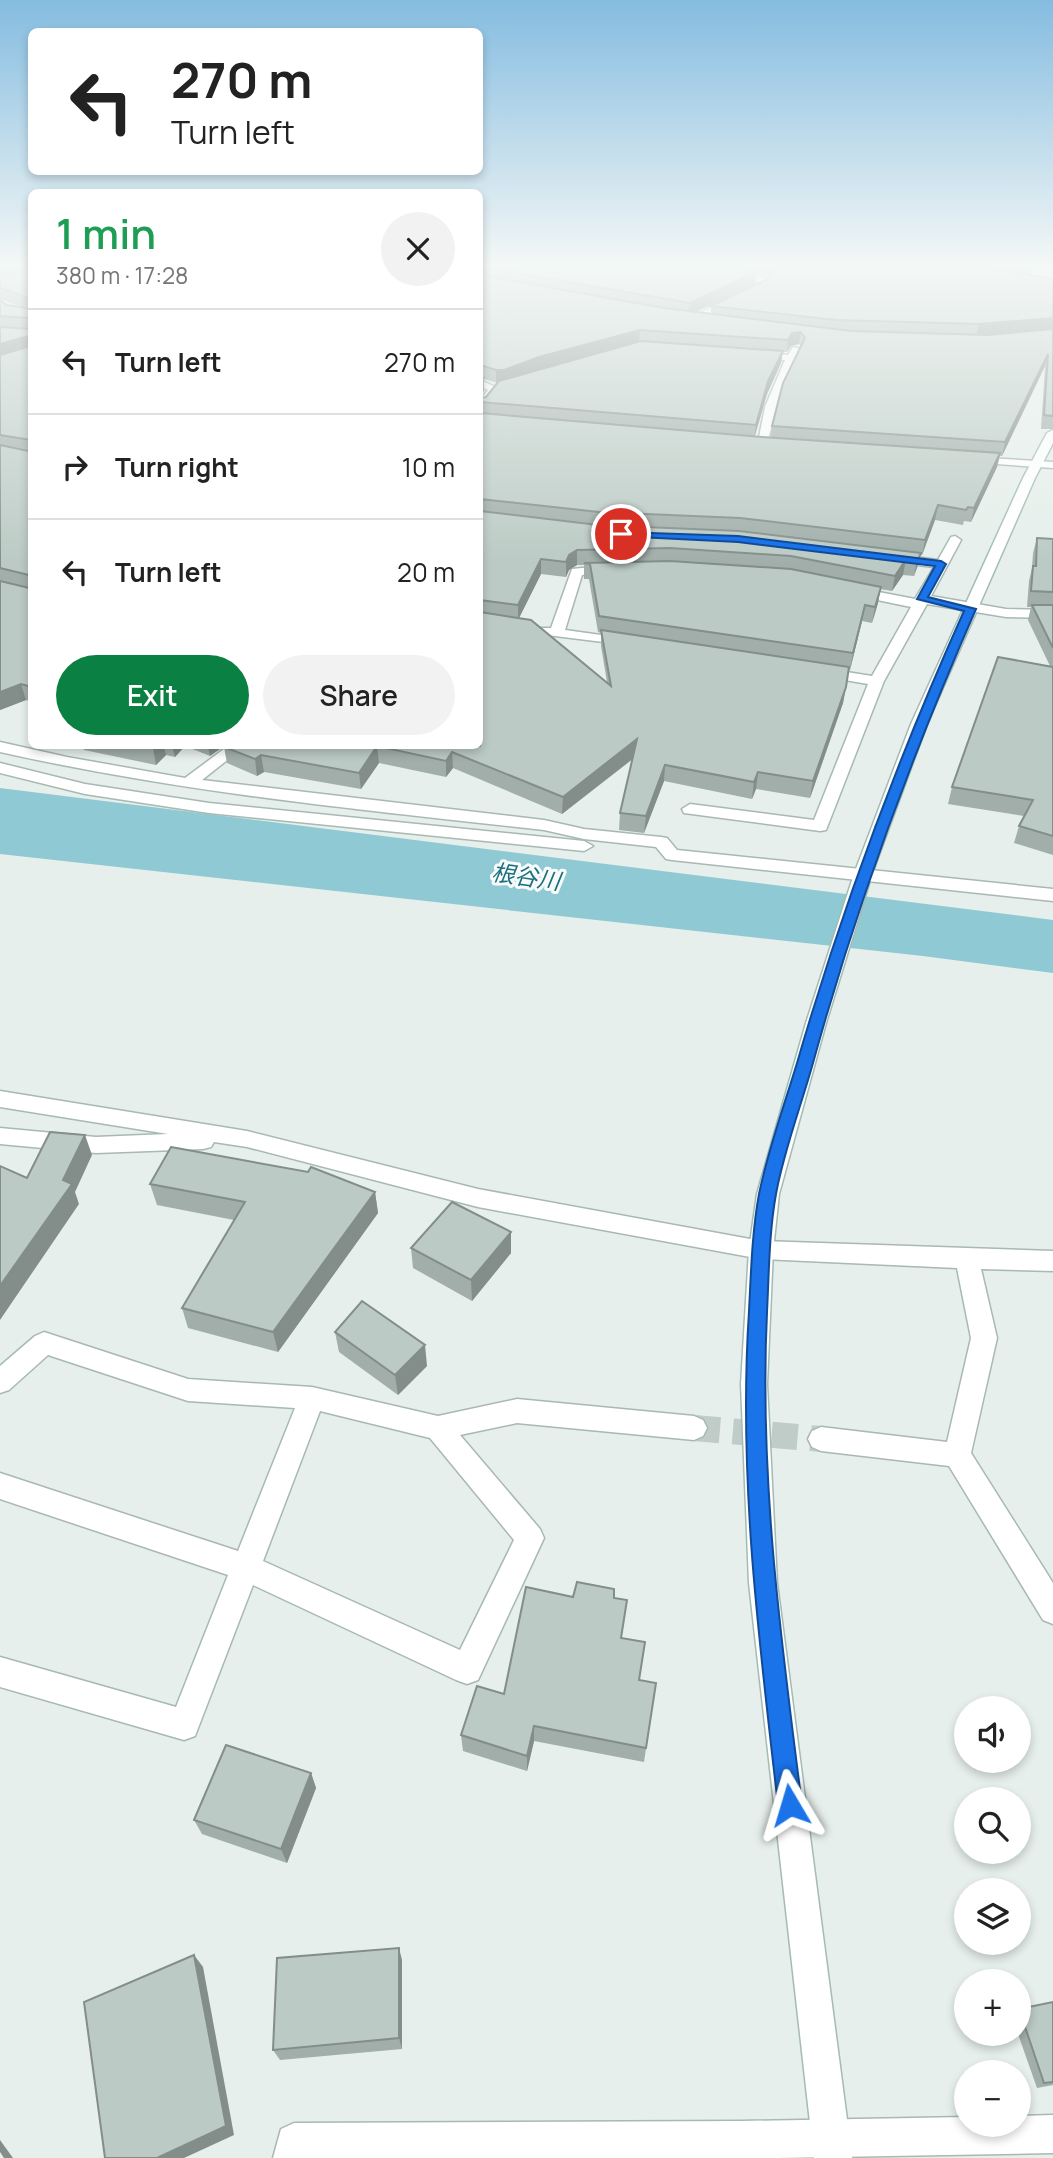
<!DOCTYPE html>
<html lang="en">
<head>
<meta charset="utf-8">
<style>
	:root { --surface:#fff; --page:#f2f2f2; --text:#222; --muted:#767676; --line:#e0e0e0; --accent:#0b8043 }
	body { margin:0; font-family:Manrope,"Noto Sans JP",sans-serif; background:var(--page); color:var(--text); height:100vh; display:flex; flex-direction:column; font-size:26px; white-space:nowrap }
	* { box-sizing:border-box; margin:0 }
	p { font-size:23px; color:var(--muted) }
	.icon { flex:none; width:38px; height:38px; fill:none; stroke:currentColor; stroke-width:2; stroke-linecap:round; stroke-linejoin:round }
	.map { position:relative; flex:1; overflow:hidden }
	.details { position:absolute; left:28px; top:189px; width:455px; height:560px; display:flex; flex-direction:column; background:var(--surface); border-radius:10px; box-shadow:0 4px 10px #0003 }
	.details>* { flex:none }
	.banner { position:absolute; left:28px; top:28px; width:455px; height:147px; border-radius:10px; box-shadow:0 4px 10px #0003; background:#fff; color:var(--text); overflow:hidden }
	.fabs { position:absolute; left:954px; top:1696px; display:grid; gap:14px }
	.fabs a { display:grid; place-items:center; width:77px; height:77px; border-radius:50%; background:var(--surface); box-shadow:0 4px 10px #0003; font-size:35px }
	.pin { position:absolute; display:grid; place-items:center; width:60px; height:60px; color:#fff; margin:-30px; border:4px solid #fff; border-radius:50%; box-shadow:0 2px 7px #0007 }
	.me { position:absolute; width:77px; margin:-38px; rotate:353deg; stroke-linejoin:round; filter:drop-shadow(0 0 5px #0008) }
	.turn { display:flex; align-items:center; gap:24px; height:147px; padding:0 28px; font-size:32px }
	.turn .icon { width:91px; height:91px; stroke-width:2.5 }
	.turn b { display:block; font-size:49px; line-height:60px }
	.round { display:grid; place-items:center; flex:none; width:74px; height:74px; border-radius:37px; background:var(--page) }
	.head { display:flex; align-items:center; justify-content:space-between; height:119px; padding:0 28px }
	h1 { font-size:42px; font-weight:600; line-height:52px; color:#1e9e55 }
	.cta { display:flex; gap:14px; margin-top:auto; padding:14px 28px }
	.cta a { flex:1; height:80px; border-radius:42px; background:var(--accent); color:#fff; font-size:28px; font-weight:600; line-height:80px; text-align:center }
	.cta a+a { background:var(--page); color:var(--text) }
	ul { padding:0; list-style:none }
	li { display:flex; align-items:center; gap:21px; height:105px; padding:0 28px; border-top:2px solid var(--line) }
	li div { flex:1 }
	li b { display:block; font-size:26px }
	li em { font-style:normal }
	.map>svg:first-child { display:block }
	.water { fill:#8ec9d4 }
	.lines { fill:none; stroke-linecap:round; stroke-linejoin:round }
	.street-tunnel { stroke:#bfccc8; stroke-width:26; stroke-dasharray:26 13; stroke-linecap:butt }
	.street-casing { stroke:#a8b8b2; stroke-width:3 }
	.secondary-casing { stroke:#a4bbb3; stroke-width:3 }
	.street { fill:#fff; fill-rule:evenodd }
	.secondary { fill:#fff; fill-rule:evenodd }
	.wall { fill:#a1aea9; fill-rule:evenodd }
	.shaded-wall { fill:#838d89 }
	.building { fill:#bbcac4; stroke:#838d89; stroke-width:2 }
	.route { fill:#1a73e8; stroke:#114b97; stroke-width:2 }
	.labels { text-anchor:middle; stroke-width:6; stroke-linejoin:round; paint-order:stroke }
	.water-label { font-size:23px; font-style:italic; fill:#1c6f80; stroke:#f7fbf9 }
</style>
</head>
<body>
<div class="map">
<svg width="1053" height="2158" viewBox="0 0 1053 2158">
	<rect width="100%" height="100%" fill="#e6efeb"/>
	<polygon class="water" points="0,788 1053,920 1053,973 923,956 0,854"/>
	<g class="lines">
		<polyline class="street-tunnel" points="694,1428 821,1439"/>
		<defs>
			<g id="street">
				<polygon points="751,263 763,263 745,273 769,280 764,289 693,323 687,323 687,319 758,285 760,283 737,274 738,268"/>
				<polygon points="793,347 801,349 779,395 767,445 757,447 765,407 785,360 755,358 750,355 755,352 788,355"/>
				<polygon points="480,380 500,389 480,409 480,400 488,390 480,386"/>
				<polygon points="971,457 1053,462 1053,468 967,462 965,460"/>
				<polygon points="955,536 961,540 931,596 1006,609 1053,610 1053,618 1006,617 927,604 884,681 826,830 820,831 684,813 682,809 690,804 814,820 868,684 821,676 814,672 821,668 872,676 911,607 853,595 846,591 853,587 915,599 934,567 891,562 885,558 891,554 938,560 951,537"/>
				<polygon points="612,565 617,566 617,572 582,575 565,630 630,639 637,643 635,646 539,634 539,628 551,628 572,569"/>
				<path d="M0 742 67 757 185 778 228 746H245L202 780 544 820 584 829 661 837 667 838 677 850 1053 889V901L672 860 666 859 656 847 584 839 544 830C361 810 179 792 0 752Z"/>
				<polygon points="0,763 85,784 209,803 584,841 593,846 584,851 209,813 85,794 0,773"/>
				<polygon points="0,1091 247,1131 478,1189 761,1241 1053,1251 1053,1271 981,1269 997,1338 971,1453 1053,1583 1053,1624 1043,1620 949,1466 821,1451 812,1447 808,1439 812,1431 821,1427 947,1442 971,1338 957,1268 761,1259 478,1207 247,1147 214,1142 211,1147 203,1149 96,1153 0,1144 0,1128 96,1137 168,1134 0,1107"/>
				<path d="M44 1332 188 1379 312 1387 438 1416 517 1399 694 1416 703 1420 707 1428 703 1436 694 1440 517 1423 460 1435 540 1529 544 1538 478 1680 467 1684 456 1680 253 1585 195 1736 184 1740 0 1687V1657L176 1707 228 1575 0 1499V1473L238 1551 295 1408 188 1401 48 1355 9 1390 0 1393V1366L35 1336ZM320 1411 430 1438 514 1540 460 1650 263 1561Z"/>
				<polygon points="1053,2115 1053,2153 777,2158 273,2158 281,2129 294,2123 741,2121 966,2117 966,2124 1018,2124 1018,2116"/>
			</g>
			<polygon id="secondary" points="1053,430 1053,443 1035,478 927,724 872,874 826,1023 779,1194 773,1250 767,1384 777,1583 852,2158 814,2158 749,1583 741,1384 749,1250 757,1194 806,1023 854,874 911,724 1023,478 1047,433"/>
		</defs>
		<use href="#street" class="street-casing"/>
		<use href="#secondary" class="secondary-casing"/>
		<use href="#street" class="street"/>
		<use href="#secondary" class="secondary"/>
	</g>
	<g class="wall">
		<polygon points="0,263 32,263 32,702 26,700 0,710 0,300 7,305 24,308 0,299"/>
		<path d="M480 263 739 266 752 271 753 263H1037L1027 274 1053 279V429H1041L1045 366 1002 456H1000L997 467 971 522 964 521 963 525 935 520 922 555H920L914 576 903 575 892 591 880 589 878 603 872 623 862 621 850 670H849L843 703 810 798 756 789 752 799 664 781 644 833 619 830 620 813 633 759 562 814 453 768 446 777 379 763 361 789 264 772 257 776 227 763 224 747 480 746V398L486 397 498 383 484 379V391L480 397ZM756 274 769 278 766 280 711 306V314L695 312 755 284ZM799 344 801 347 772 426 771 437 755 436 767 394 781 363 782 352H787L791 346ZM577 565H584V579H589L598 632 601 633V646L607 682 519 618 541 574 566 577 569 570Z"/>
		<polygon points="1037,538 1053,539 1053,855 1014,843 1019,826 1024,816 948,804 952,787 1050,666 1028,620 1031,607 1027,607 1029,581 1032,568 1033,553"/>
		<polygon points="83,746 224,746 210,756 185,746 175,757 166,755 156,765 84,750"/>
		<polygon points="150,1184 375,1192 378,1213 278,1352 188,1328 182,1308 234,1220 157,1205"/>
		<polygon points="411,1248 511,1253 472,1301 413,1268"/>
		<polygon points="335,1332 427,1366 398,1395 339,1352"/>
		<polygon points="573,1597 614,1598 622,1639 639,1680 656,1683 644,1762 534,1741 527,1771 463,1751 461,1735 504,1694"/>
		<polygon points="311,1773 316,1788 287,1863 202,1834 194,1820"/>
		<polygon points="402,1960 402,2049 280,2060 273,2050"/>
		<polygon points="1053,2002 1053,2085 1037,2088 1018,2034 1019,2009"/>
	</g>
	<g class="shaded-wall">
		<polygon points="1030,263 1037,263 1027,275"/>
		<polygon points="756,272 755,284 689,315 690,303"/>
		<polygon points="1053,318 1053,329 976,336 979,324"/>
		<polygon points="640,330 639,342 504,382 496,383 496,370 539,357"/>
		<polygon points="801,332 799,344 791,346 787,352 788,340 792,333"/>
		<polygon points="28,336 31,348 0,357 0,344"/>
		<polygon points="783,351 781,363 767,394 754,438 756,425 768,381"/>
		<polygon points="1048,354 1045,366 1002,456 1005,442"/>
		<polygon points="484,378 484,391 480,397 480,384"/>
		<polygon points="1000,453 997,467 971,522 974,508"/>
		<polygon points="938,505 935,520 922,555 925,540"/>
		<polygon points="577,550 577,565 569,570 566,577 566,562 569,555"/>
		<polygon points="921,553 917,568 914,576 917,561"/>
		<polygon points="541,559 541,574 518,620 518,605"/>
		<polygon points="906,559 903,575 892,591 895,576"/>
		<polygon points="881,587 878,603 872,623 875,607"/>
		<polygon points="865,605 862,621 850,670 853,653"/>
		<polygon points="21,684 26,700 0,710 0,692"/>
		<polygon points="846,687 843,703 810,798 813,781"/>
		<polygon points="637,739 636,756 562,814 563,797"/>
		<polygon points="155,746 164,746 166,755 156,765 153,748"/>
		<polygon points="172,746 185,746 175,757"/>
		<polygon points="208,746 224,746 210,756"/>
		<polygon points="377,746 379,763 361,789 359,773"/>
		<polygon points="452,752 453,768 446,777 446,761"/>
		<polygon points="261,755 264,772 257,776 255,759"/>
		<polygon points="665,765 664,781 644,833 646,816"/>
		<polygon points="758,772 756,789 752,799 754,782"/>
		<polygon points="85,1135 92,1155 75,1192 79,1204 0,1320 0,1286 63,1180"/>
		<polygon points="375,1192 378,1213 278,1352 273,1332"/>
		<polygon points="511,1232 511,1253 472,1301 471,1280"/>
		<polygon points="425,1345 427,1366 398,1395 395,1375"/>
		<polygon points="534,1726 534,1741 527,1771 527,1756"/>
		<polygon points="311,1773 316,1788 287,1863 281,1849"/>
		<polygon points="399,1948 402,1960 402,2049 399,2038"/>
		<polygon points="194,1955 203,1967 234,2135 184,2158 157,2158"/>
		<polygon points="0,2140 13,2158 4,2158 0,2152"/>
	</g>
	<g class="building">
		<polygon points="30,263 32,263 32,338 28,336 0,344 0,327 31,329 29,318 0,316 0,300 7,305 31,309 31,299 0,288 0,273 31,273"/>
		<polygon points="480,263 737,263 737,265 756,272 690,303 480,267"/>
		<polygon points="760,263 958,263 1053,279 1053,318 979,324 836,320 711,306 766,280 772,274 772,267"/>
		<polygon points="480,275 664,308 851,331 987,335 1053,329 1053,416 1044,415 1048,354 1005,442 772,426 783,383 805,338 801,332 792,333 788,340 640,330 539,357 504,370 496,370 480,365"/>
		<polygon points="32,341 32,687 21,684 0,692 0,581 29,588 29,575 0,568 0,445 28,451 31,448 31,440 0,435 0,355 31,346"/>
		<polygon points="641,341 783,351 768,381 756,425 480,402 480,403 480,398 486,397 499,381"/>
		<polygon points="480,375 484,378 480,384"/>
		<polygon points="480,413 762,437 1000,453 974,508 968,507 966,510 938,505 925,540 740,518 599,512 480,499"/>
		<polygon points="480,511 598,525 739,531 921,553 917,561 906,559 895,576 791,556 670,548 577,550 569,555 566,562 541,559 518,605 480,600"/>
		<polygon points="1037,538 1053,539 1053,592 1031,591 1033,566 1036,566"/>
		<polygon points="670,561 791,569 881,587 875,607 865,605 853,653 599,616 590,564 584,563"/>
		<polygon points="1032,605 1053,605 1053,648"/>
		<polygon points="480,612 531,620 611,686 601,630 849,667 846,687 813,781 758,772 754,782 665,765 646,816 620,813 637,739 563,797 452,752 446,761 377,746 359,773 261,755 255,759 224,747 226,746 480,746"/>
		<polygon points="998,657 1053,667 1053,836 1019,826 1033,800 952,787"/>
		<polygon points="139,746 155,746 153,748"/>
		<polygon points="50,1132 85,1135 63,1180 72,1184 0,1286 0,1166 27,1178"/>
		<polygon points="171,1147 308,1172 311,1167 375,1192 273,1332 182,1308 245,1202 150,1184"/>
		<polygon points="452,1202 511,1232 471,1280 411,1248"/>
		<polygon points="362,1301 425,1345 395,1375 335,1332"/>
		<polygon points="577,1582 614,1589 614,1598 627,1600 621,1638 645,1642 639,1680 656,1683 646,1748 534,1726 527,1756 461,1735 477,1686 504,1694 526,1587 573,1597"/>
		<polygon points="226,1745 311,1773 281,1849 194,1820"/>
		<polygon points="399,1948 399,2038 273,2050 277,1958"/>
		<polygon points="194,1955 226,2126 157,2158 105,2158 84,2002"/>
		<polygon points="1053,2002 1053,2082 1044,2083 1019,2009"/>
	</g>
	<linearGradient id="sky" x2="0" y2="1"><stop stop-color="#84bce0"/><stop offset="0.47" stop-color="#f4f8f6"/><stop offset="1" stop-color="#f4f8f6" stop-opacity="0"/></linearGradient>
	<rect width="1053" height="565" fill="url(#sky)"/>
	<path class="route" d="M621 532 738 536 941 561 946 564 928 597 976 609C911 757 856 907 813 1063 801 1106 784 1150 776 1194 769 1233 769 1273 767 1312 759 1477 781 1641 802 1805L799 1814 790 1817 781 1814 778 1805C759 1641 738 1477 749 1311 751 1273 752 1232 759 1194 768 1150 784 1106 797 1063 842 908 898 758 964 611L917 599 935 566 738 542 618 536 616 534Z"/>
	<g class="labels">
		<g class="water-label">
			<text transform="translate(526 877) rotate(8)" y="8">根谷川</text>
		</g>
	</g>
</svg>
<div class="fabs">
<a><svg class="icon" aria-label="sound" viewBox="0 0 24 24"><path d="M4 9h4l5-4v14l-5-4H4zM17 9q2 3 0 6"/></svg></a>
<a><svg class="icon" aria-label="search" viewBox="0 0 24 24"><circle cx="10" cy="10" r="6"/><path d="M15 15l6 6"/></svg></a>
<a><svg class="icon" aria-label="layers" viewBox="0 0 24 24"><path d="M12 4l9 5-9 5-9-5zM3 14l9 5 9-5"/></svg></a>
<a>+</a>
<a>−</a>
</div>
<div class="pin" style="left:621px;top:534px;background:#d93025"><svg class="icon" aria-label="arrive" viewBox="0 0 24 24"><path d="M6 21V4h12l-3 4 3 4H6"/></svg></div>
<svg class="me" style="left:790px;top:1805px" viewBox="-20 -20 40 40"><path d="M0-17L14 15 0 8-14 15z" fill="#1a73e8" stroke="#fff" stroke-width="4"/></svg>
<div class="banner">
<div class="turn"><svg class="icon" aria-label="left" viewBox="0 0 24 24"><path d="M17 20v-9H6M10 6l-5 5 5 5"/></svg><div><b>270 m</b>Turn left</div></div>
</div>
<section class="details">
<div class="head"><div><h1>1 min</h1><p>380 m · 17:28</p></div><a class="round"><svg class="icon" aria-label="close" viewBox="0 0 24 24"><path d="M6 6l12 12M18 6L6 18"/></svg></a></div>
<ul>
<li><svg class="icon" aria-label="left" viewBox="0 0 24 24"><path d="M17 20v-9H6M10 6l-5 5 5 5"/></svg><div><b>Turn left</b></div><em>270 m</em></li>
<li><svg class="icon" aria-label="right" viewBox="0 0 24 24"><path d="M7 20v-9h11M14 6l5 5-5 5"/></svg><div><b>Turn right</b></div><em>10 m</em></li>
<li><svg class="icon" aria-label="left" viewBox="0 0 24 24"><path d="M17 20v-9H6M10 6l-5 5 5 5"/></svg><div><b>Turn left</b></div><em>20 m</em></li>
</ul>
<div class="cta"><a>Exit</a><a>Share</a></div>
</section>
</div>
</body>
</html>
